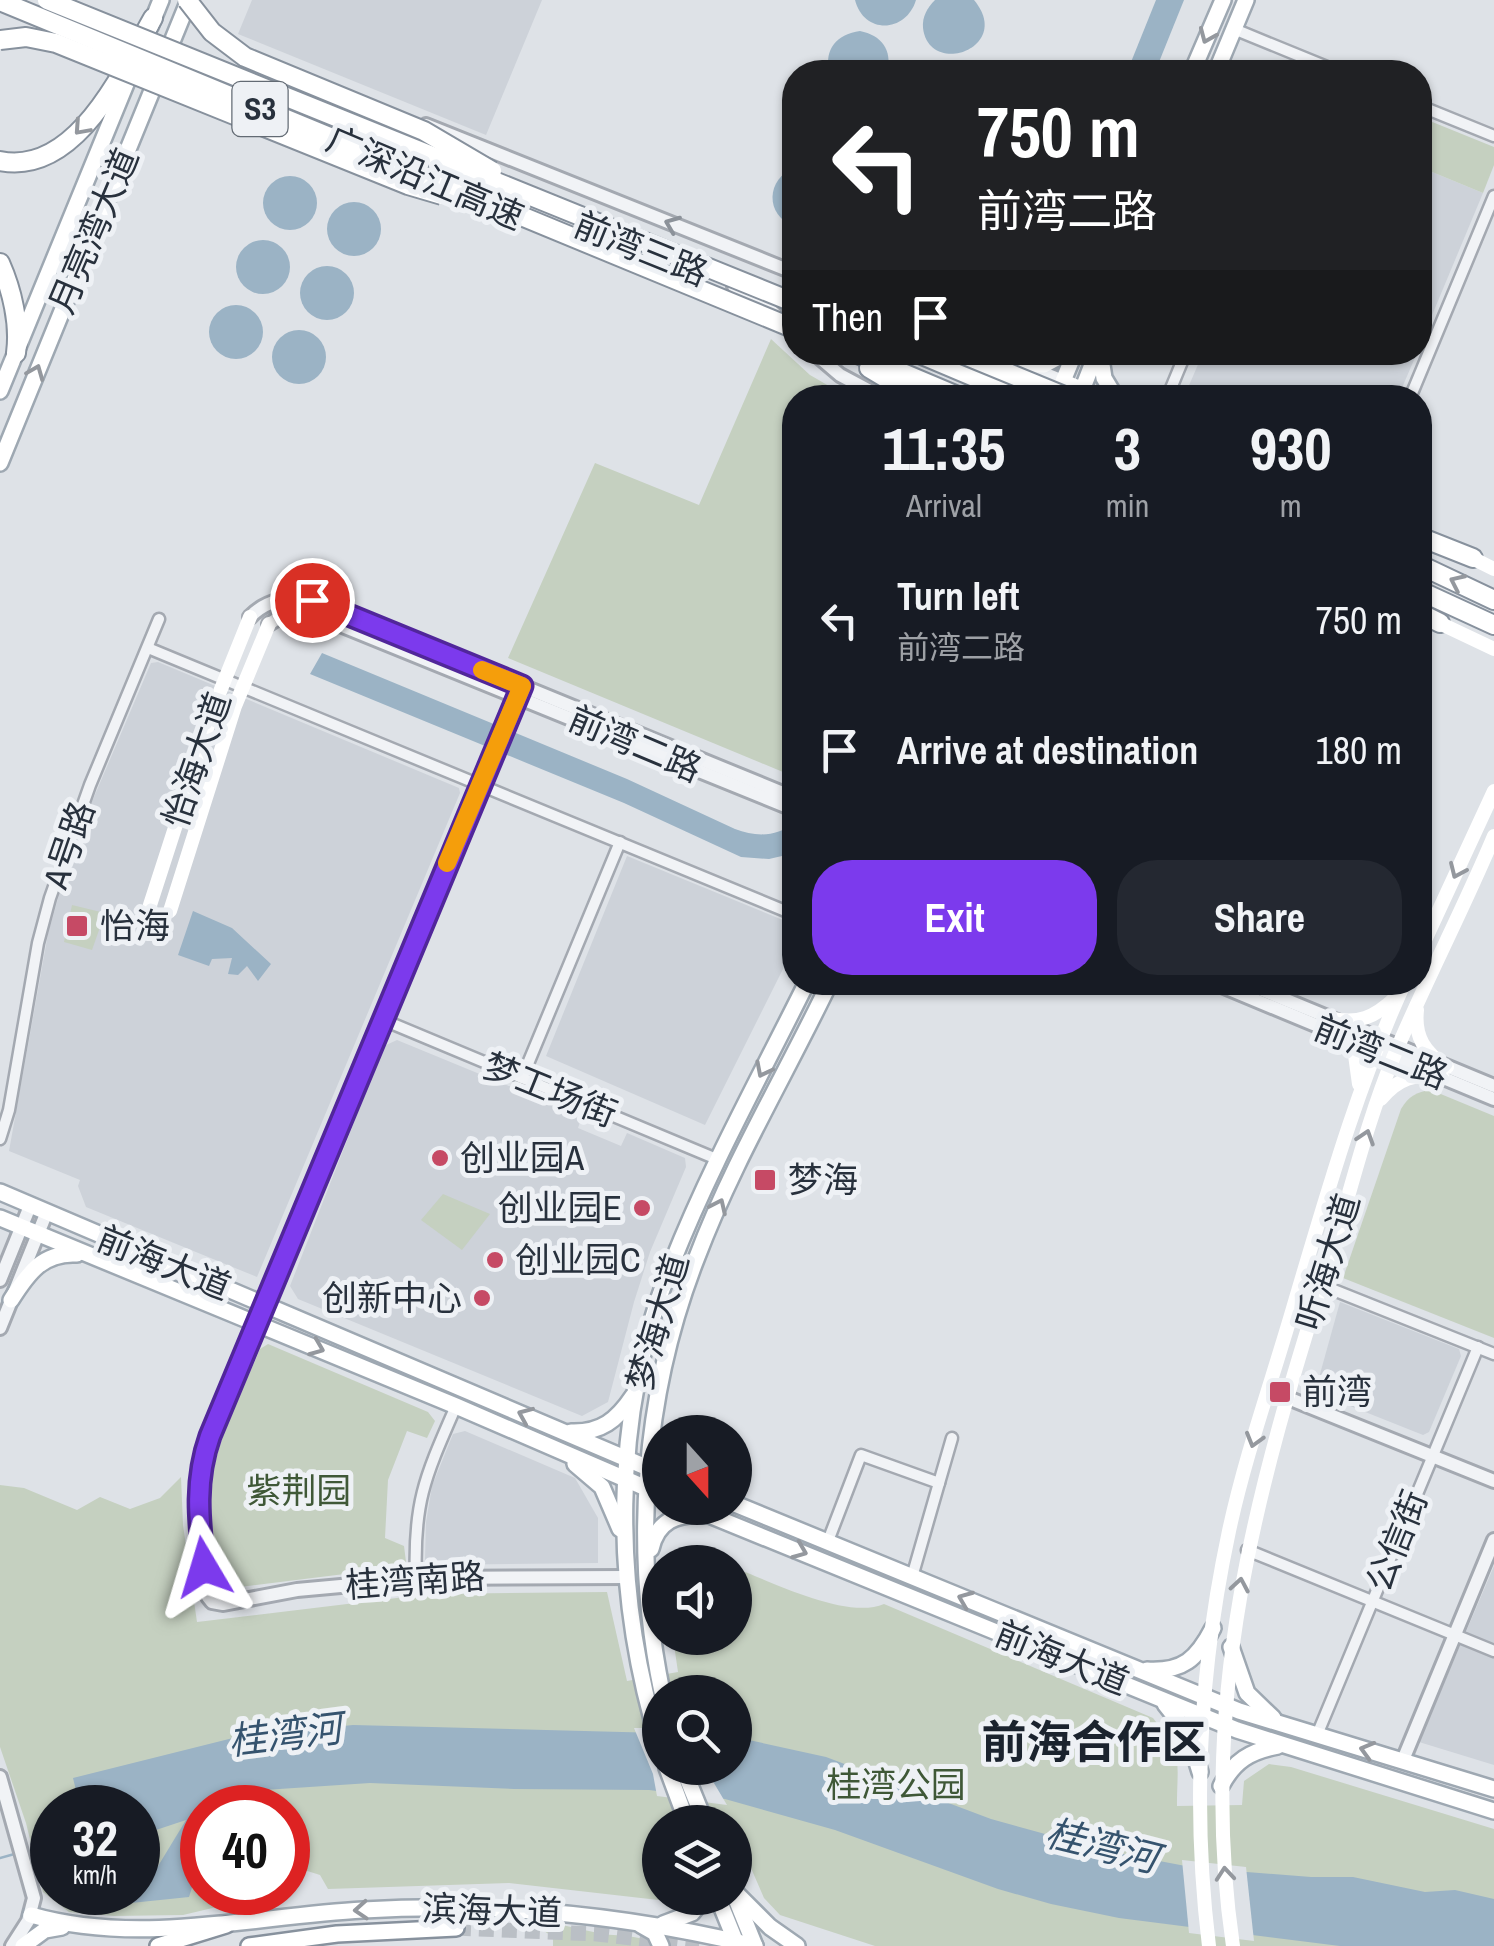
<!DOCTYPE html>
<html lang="en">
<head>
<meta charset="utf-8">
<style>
	:root { --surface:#171b24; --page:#242831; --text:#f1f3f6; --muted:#9ea1a6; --accent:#7c3aed }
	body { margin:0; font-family:"Archivo Narrow","Noto Sans SC",sans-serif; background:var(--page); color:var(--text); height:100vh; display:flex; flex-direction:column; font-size:38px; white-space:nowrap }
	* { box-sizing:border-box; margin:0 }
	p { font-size:32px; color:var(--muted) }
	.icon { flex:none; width:55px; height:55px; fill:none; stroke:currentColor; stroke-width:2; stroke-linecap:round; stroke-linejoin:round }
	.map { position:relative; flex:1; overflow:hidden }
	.panel { position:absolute; left:782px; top:385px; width:650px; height:610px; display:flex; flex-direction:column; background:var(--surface); border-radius:40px; box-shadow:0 2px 8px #0004 }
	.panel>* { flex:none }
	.top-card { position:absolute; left:782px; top:60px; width:650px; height:305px; border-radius:40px; box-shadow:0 2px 8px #0004; background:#202124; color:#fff; overflow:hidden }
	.needle { width:65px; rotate:159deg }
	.fabs { position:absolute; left:642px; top:1415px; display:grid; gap:20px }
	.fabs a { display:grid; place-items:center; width:110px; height:110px; border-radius:50%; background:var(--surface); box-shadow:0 2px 8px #0004; font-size:50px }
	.speed { position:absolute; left:30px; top:1785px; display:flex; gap:20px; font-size:50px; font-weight:700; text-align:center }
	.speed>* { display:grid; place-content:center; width:130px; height:130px; border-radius:50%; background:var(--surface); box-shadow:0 2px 8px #0004; line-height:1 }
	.speed small { font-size:25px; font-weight:400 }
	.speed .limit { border:15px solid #d22; background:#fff; color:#111 }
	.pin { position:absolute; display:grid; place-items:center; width:85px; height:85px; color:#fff; margin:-42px; border:5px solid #fff; border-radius:50%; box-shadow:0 2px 10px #0007 }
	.me { position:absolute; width:110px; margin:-55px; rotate:353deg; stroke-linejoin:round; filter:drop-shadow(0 0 8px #0008) }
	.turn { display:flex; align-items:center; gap:35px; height:210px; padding:0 30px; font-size:45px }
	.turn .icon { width:130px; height:130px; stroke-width:2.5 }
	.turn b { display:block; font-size:70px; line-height:85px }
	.then { display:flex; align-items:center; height:95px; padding:0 30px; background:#0003; gap:20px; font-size:38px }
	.eta { display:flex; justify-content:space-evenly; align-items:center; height:170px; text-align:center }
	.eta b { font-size:60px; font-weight:700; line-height:70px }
	.button { display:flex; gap:20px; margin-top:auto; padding:20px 30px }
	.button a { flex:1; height:115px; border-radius:40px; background:var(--accent); color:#fff; font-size:40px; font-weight:700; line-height:115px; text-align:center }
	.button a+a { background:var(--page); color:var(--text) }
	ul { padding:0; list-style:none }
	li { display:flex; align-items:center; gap:30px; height:130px; padding:0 30px }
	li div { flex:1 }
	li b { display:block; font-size:38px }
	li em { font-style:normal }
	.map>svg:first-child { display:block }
	.built { fill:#cdd2d9 }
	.green { fill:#c5d0c0; fill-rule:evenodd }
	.water { fill:#9bb3c5 }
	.pier { fill:#dee2e7 }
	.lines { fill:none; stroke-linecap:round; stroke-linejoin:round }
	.stream { stroke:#9bb3c5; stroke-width:2.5 }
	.trunk-tunnel { stroke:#babfc5; stroke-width:15; stroke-dasharray:15 8; stroke-linecap:butt }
	.minor-casing { stroke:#a4a9b1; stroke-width:15 }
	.tertiary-casing { stroke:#a4a9b1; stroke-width:18 }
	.primary-casing { stroke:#9ea8b2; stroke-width:20 }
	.trunk-casing { stroke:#87919d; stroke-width:20 }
	.motorway-casing { stroke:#87919d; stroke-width:22 }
	.minor { stroke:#f1f3f6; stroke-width:10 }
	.tertiary { stroke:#f1f3f6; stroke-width:12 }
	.secondary { stroke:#fff; stroke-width:14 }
	.primary { stroke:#fff; stroke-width:15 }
	.trunk { stroke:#fff; stroke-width:15 }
	.motorway { stroke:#fff; stroke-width:18 }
	.motorway-bridge-casing { stroke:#87919d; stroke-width:22; stroke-linecap:butt }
	.motorway-bridge { stroke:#fff; stroke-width:18 }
	.oneway { stroke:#94989e }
	.oneway2 { stroke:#8c929a }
	.route-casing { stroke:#51269a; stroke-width:25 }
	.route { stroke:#7c3aed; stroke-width:18 }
	.slow { stroke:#f59e0b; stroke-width:18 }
	.poi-dot { fill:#c64a65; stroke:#eef1f5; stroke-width:4 }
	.labels { text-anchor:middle; stroke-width:10; stroke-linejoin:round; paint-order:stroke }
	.shield { fill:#eef1f5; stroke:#636b74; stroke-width:2.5 }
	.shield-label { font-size:32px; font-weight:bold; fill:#28313d }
	.street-label { font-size:35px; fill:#28313d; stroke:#eef1f5 }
	.poi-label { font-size:35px; fill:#28313d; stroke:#eef1f5; text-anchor:start }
	.park-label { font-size:35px; fill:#3f5837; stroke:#eef1f5 }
	.water-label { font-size:38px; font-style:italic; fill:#35536e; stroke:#eef1f5 }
	.district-label { font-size:45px; font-weight:bold; fill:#1b232e; stroke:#eef1f5 }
</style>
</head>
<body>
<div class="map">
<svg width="1494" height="1946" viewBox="0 0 1494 1946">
	<rect width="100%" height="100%" fill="#dee2e7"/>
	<g class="built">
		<polygon points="252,0 542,0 486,135 238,34"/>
		<polygon points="1420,167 1483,193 1420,344"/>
		<polygon points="1203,353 1203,352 1417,353 1398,397 1184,397"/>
		<polygon points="158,662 459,788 460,793 257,1277 86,1207 78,1186 80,1180 9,1151 48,934 64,877 91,804 151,663"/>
		<polygon points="627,856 795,925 795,945 705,1125 546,1056"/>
		<polygon points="397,1040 582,1116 578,1128 621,1146 627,1133 685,1158 686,1167 650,1252 634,1302 608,1402 582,1416 298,1299 290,1286 384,1046"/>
		<polygon points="1340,1302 1459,1349 1461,1356 1429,1432 1423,1435 1315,1392"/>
		<polygon points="465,1431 575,1478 598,1518 598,1563 432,1565 425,1560 426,1522 432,1486 453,1434"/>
		<polygon points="1494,1566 1494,1765 1419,1742"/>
	</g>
	<g class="green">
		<polygon points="1420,117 1494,147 1494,165 1483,193 1420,167"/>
		<polygon points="771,339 810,375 848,397 795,398 795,777 508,658 595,463 699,505"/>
		<polygon points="72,905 105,913 92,950 64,942"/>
		<path d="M1431 1090 1494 1116V1338L1343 1278 1401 1109C1409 1096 1416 1092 1431 1090Z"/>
		<polygon points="443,1194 490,1214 462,1250 421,1220"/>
		<path d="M268 1344 428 1412 435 1421 427 1438 407 1431 388 1480 385 1538 404 1546 406 1562 401 1567 223 1589C217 1554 207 1516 212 1481 218 1435 243 1390 260 1349Z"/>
		<path d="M181 1477 183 1525 197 1622 430 1594 607 1592 627 1681 678 1672 673 1638H735V1568C772 1582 847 1620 884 1604L1153 1718C1184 1759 1177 1757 1177 1806L1242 1805 1244 1781 1269 1764 1291 1767 1494 1829V1946H875L780 1915 764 1898 741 1845 735 1847V1822H660V1898H685L676 1902 509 1883 328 1889 320 1875 301 1869 288 1870V1808H202V1892L245 1893 242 1901 183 1915 114 1916 69 1912 43 1892 26 1823 0 1747V1485L24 1488 77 1510 100 1497 130 1509 160 1498ZM660 1692H735V1768H660ZM52 1808H138V1892H52Z"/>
		<path d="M503 1917C536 1918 566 1926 598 1933 617 1937 643 1934 659 1946H553V1937L538 1927Z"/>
	</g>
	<g class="water">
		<path d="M855 0H916C906 33 864 35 855 0Z"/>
		<path d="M935 0H974C1014 48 929 78 923 28 922 17 927 8 935 0Z"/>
		<polygon points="1156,0 1184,0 1155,72 1127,72"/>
		<path d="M860 31C881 35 893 50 887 72H829C824 49 837 34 860 31Z"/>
		<path d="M795 167V227C764 215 766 179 795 167Z"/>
		<circle cx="290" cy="203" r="27"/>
		<circle cx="354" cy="229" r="27"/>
		<circle cx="263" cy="267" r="27"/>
		<circle cx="327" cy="293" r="27"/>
		<circle cx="236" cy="332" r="27"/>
		<circle cx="299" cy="357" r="27"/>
		<path d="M322 653 627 779 735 829C756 837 776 837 795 823V853L769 859 741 857 624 803 310 674Z"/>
		<polygon points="193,911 232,928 271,964 258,981 247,966 238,975 228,974 232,958 212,959 209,966 178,955"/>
		<polygon points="353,1725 660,1733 660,1768 735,1768 735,1737 826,1757 991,1819 1107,1851 1196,1868 1311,1877 1353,1877 1425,1892 1455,1890 1494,1899 1494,1946 1340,1946 1119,1918 1051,1904 998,1889 835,1830 725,1799 649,1790 514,1789 370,1783 264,1790 244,1796 232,1807 202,1808 202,1856 189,1897 131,1903 152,1876 186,1820 138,1836 138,1808 80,1807 73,1778 237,1737"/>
	</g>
	<g class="pier">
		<polygon points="634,1728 660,1728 660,1768 705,1768 727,1805 657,1796 653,1774"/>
		<polygon points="1182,1860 1246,1867 1254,1941 1189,1933"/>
	</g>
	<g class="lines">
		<polyline class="stream" points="0,1858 18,1853"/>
		<polyline class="trunk-tunnel" points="456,1928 597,1934 699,1946"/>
		<defs>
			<g id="minor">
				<polyline points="1234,29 1339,72"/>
				<polyline points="1420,106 1494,136"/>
				<polyline points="1167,398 1186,352"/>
				<polyline points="1410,398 1494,196"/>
				<polyline points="148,648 795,915"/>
				<polyline points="381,1019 719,1160"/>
				<polyline points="522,1078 620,842"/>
				<polyline points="0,1139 9,1110 38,943 50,898 90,785 159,619"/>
				<polyline points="1321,1285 1494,1354"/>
				<polyline points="939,1483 952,1438"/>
				<polyline points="828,1541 861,1455 939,1483 912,1577"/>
				<polyline points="1247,1550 1494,1651"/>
				<path d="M416 1578C413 1501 426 1475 456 1406"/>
				<polyline points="1317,1735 1478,1347"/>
			</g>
			<g id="tertiary">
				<polyline points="185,74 209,76 339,128"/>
				<polyline points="426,125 795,273"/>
				<polyline points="734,286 761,301 782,321"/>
				<polyline points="813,352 840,375 883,398"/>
				<polyline points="992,352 1063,381"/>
				<path d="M250 617C266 600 289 596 312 600L795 798"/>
				<polyline points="269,624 288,612 308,612 795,810"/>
				<polyline points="522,686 206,1446 197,1499 208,1597 212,1602 223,1604 297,1590 428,1578 627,1577"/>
				<polyline points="1212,982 1494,1099"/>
				<polyline points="1243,982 1494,1086"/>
				<polyline points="0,1280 30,1206"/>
				<polyline points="0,1328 46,1214"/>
				<polyline points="1288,1398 1494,1481"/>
				<polyline points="1403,1760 1494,1540"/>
				<polyline points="0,1777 34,1898 28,1921 12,1946"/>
			</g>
			<g id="primary">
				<polyline points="150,27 161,0"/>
				<polyline points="1192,72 1223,0"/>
				<polyline points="1216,72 1246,0"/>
				<polyline points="1100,352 1104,378 1116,398"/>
				<polyline points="1019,364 1044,365 1068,352"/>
				<polyline points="0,391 135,62"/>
				<polyline points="1056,398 1075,352"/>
				<polyline points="1079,398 1097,352"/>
				<polyline points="0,463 189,0"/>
				<polyline points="0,1192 660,1473"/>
				<polyline points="0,1218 456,1406 660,1494"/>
				<path d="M11 1300C28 1273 43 1252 77 1254"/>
				<path d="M571 1432C601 1433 617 1420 633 1396"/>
				<polyline points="575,1464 602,1487 620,1529"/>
				<polyline points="735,1504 1239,1711 1494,1789"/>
				<polyline points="692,1508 1237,1730 1494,1811"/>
				<path d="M651 1549C657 1521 677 1513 704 1515"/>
				<polyline points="1231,1647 1247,1693 1273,1718"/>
				<path d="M1147 1670C1183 1672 1197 1659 1213 1628"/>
				<path d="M662 1692C632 1548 643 1394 697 1257 733 1162 786 1074 830 982"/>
				<polyline points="1165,1704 1188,1733 1200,1772"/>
				<path d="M660 1747C612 1592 610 1415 672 1263 710 1167 761 1075 807 982"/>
				<polyline points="667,1768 687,1822"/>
				<polyline points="683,1768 705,1822"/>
				<path d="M1221 1786C1234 1761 1250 1751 1278 1746"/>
				<polyline points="735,1892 770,1927 797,1946"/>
				<polyline points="718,1898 737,1945"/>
				<polyline points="736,1899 755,1946"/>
				<path d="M31 1915C139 1946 253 1916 363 1910 496 1902 627 1915 755 1946"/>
				<polyline points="663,1924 692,1913 704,1898"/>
				<polyline points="641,1925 655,1933 661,1946"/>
				<polyline points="23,1946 45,1930 62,1927"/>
			</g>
			<g id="trunk">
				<polyline points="158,1946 226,1925"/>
				<polyline points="249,1946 337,1934 456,1928"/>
			</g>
			<g id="motorway">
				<path d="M0 161C76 176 122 72 153 18"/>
				<path d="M0 263C12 290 20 324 16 353"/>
				<polyline points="853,352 962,398"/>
				<polyline points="915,352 1024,398"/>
				<polyline points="869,368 919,398"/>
				<polyline points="1420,537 1473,558"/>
				<polyline points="1420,565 1494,600"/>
				<polyline points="1420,591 1494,625"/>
				<polyline points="1420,613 1440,623"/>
			</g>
		</defs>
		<use href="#minor" class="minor-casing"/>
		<use href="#tertiary" class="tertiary-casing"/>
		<use href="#primary" class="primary-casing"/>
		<use href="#trunk" class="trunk-casing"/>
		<use href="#motorway" class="motorway-casing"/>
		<use href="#minor" class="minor"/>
		<use href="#tertiary" class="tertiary"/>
		<g class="secondary">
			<polyline points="1063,381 1103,398"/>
			<polyline points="1466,555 1494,569"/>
			<polyline points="1435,621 1494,649"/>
			<polyline points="150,905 215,704 250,617"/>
			<polyline points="170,911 235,706 269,624"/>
			<polyline points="1420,951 1494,791"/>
			<path d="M1417 1010C1414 1037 1425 1053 1447 1067"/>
			<path d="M1330 1018C1358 1025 1375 1017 1395 998"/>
			<polyline points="1330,1031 1355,1055 1359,1084"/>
			<path d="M1381 1099C1397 1079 1416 1072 1442 1077"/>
			<path d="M1209 1946C1192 1808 1200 1667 1229 1531 1246 1452 1274 1375 1296 1298 1328 1190 1358 1084 1405 982"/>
			<path d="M1233 1946C1197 1701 1256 1489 1330 1258 1351 1190 1367 1121 1394 1056 1425 982 1463 910 1494 836"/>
		</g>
		<use href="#primary" class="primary"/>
		<use href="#trunk" class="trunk"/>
		<use href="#motorway" class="motorway"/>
		<defs>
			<g id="motorway-bridge">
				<polyline points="47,0 795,303"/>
				<polyline points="187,0 212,32 245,57 424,131 492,171"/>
				<polyline points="0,1 795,329"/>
				<polyline points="0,40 26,37 56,43 408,185 442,195"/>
				<polyline points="957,352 1069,398"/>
			</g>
		</defs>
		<use href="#motorway-bridge" class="motorway-bridge-casing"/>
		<use href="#motorway-bridge" class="motorway-bridge"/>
	</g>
	<defs><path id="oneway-chevron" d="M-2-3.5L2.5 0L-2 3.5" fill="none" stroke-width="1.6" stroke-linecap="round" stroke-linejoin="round" transform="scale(2.5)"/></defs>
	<g class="oneway">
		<use href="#oneway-chevron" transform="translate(1207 36) rotate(113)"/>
		<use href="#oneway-chevron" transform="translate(81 128) rotate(132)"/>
		<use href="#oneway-chevron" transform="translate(36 372) rotate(-68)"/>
		<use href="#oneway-chevron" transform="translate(1457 582) rotate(-155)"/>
		<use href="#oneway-chevron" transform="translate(1457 871) rotate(114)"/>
		<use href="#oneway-chevron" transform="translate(763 1070) rotate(117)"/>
		<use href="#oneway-chevron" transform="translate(1366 1137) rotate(-72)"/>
		<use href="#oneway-chevron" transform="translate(719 1206) rotate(-65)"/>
		<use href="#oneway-chevron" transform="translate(317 1348) rotate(22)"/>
		<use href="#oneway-chevron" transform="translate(525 1415) rotate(-157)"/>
		<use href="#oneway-chevron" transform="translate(1254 1440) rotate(106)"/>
		<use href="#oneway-chevron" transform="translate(800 1551) rotate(22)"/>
		<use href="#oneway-chevron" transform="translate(1240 1585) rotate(-80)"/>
		<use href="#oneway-chevron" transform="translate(965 1599) rotate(-158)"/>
		<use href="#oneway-chevron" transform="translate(1367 1750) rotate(-164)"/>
		<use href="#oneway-chevron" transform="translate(1225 1874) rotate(-95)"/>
		<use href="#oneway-chevron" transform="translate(361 1910) rotate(176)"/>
	</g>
	<use class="oneway2" href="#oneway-chevron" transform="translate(672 224) rotate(-158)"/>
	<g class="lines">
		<defs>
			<path id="route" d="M204 1567C199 1521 194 1481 210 1436L522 686 312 600"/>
		</defs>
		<use href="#route" class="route-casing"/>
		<use href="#route" class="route"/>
		<polyline class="slow" points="447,863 522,686 482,670"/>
	</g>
	<g class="poi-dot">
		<rect x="65" y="914" width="24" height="24" rx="5"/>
		<circle cx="440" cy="1158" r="10"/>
		<rect x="753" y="1168" width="24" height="24" rx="5"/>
		<circle cx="642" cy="1208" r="10"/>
		<circle cx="495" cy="1260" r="10"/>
		<circle cx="482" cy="1298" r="10"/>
		<rect x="1268" y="1380" width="24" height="24" rx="5"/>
	</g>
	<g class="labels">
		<rect class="shield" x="232.5" y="82" width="55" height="54" rx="8"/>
		<g class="shield-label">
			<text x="260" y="120">S3</text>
		</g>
		<g class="street-label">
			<text transform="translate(425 178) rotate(23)" y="12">广深沿江高速</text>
			<text transform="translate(94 231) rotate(-67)" y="12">月亮湾大道</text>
			<text transform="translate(641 249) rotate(22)" y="12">前湾三路</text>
			<text transform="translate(635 744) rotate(23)" y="12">前湾二路</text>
			<text transform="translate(197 760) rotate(-71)" y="12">怡海大道</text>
			<text transform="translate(69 845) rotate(-71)" y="12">A号路</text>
			<text transform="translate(1381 1052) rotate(22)" y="12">前湾二路</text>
			<text transform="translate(550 1090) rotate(22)" y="12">梦工场街</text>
			<text transform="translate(1328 1262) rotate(-73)" y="12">听海大道</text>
			<text transform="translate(164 1263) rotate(22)" y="12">前海大道</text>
			<text transform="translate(658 1322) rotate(-74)" y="12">梦海大道</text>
			<text transform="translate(1397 1541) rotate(-68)" y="12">公信街</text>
			<text transform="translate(415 1581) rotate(-4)" y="12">桂湾南路</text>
			<text transform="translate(1062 1658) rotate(22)" y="12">前海大道</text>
			<text transform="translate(492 1911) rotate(2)" y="12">滨海大道</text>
		</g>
		<g class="poi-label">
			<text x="100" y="938">怡海</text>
			<text x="460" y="1170">创业园A</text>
			<text x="788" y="1192">梦海</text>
			<text x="622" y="1220" text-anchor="end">创业园E</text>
			<text x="515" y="1272">创业园C</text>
			<text x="462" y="1310" text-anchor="end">创新中心</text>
			<text x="1302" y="1404">前湾</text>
		</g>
		<g class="park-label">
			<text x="299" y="1503">紫荆园</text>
			<text x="896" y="1797">桂湾公园</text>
		</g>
		<g class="water-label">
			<text transform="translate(285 1735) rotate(-7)" y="13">桂湾河</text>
			<text transform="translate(1102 1846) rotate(14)" y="13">桂湾河</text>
		</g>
		<g class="district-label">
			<text x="1094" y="1758">前海合作区</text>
		</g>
	</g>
</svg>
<div class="fabs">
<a><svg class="needle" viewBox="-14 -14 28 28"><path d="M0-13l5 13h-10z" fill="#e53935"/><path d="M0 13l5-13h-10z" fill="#9ea1a6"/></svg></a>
<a><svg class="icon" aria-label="sound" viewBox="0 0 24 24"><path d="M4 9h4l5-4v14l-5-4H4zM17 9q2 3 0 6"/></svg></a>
<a><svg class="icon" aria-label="search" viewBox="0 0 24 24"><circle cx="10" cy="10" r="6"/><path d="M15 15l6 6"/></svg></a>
<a><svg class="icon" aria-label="layers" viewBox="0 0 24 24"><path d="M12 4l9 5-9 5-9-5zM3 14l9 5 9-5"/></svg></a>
</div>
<div class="speed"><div>32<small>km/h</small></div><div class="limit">40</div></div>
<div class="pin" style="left:312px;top:600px;background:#d93025"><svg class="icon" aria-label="arrive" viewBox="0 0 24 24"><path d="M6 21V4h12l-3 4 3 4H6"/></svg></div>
<svg class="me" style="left:204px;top:1567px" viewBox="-20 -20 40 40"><path d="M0-17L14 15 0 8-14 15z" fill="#7c3aed" stroke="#fff" stroke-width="4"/></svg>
<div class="top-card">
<div class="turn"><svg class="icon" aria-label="left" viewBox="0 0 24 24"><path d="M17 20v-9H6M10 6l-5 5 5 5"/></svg><div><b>750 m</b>前湾二路</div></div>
<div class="then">Then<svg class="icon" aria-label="arrive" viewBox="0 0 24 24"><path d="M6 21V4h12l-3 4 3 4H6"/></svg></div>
</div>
<section class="panel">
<div class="eta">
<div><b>11:35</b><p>Arrival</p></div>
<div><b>3</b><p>min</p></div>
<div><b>930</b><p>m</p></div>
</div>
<ul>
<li><svg class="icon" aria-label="left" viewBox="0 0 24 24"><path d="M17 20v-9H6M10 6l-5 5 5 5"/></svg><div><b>Turn left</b><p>前湾二路</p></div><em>750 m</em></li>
<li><svg class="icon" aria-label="arrive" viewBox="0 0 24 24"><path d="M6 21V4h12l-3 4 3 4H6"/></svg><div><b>Arrive at destination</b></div><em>180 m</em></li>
</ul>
<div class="button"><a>Exit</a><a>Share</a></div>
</section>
</div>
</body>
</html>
